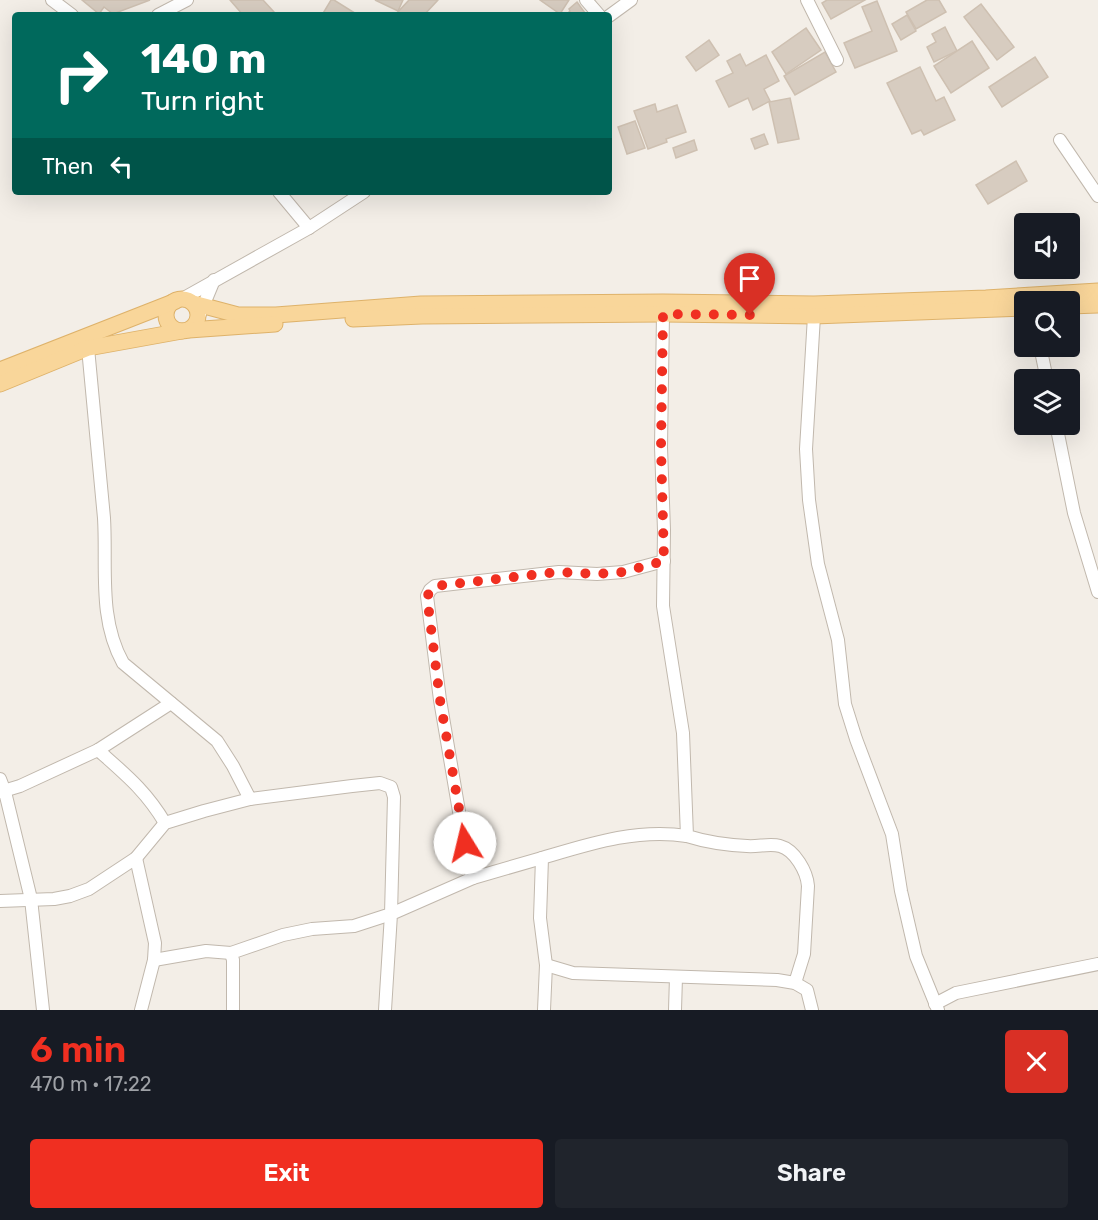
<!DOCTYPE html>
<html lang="en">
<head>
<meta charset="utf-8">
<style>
	:root { --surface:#171b24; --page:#20242c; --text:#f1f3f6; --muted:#9ea1a6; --accent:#f02f21 }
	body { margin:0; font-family:Rubik,sans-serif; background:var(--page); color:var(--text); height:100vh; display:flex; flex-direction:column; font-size:22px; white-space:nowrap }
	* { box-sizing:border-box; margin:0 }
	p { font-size:20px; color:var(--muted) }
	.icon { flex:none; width:33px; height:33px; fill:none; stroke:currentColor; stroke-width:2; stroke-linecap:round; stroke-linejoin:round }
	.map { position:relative; height:1010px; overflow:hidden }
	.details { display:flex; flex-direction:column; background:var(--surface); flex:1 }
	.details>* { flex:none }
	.hud { position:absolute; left:12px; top:12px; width:600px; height:183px; border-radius:6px; box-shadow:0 6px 24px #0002; background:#00695c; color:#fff; overflow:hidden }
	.controls { position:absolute; left:1014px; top:213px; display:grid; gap:12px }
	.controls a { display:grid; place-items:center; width:66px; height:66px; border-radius:6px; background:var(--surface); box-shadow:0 6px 24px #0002; font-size:30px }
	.pin { position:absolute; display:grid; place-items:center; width:51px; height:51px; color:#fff; margin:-62px -26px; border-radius:50% 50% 50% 0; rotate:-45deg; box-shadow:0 0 6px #0007 }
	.pin .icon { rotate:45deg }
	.me { position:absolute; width:66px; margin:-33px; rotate:351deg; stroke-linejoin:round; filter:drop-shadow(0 0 4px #0008) }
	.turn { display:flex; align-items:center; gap:21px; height:126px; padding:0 30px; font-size:27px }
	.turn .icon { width:78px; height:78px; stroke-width:2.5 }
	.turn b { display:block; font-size:42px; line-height:51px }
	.then { display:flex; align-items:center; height:57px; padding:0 30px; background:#0003; gap:12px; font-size:22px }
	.round { display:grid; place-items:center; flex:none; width:63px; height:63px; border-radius:6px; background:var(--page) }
	.head { display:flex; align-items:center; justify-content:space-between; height:102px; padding:0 30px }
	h1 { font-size:36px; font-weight:600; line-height:45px; color:var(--accent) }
	.primary-button { display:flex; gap:12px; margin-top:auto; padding:12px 30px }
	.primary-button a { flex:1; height:69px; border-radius:6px; background:var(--accent); color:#fff; font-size:24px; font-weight:600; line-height:69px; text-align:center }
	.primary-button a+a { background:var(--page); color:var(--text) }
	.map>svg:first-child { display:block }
	.building { fill:#d7ccc0; stroke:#cec0b1; stroke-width:1.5 }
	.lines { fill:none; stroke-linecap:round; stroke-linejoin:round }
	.minor-casing { stroke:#c1b8ad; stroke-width:14 }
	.major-casing { stroke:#deb26a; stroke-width:17 }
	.minor { stroke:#fff; stroke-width:12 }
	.major { stroke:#f9d69a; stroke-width:15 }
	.route { stroke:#f02f21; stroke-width:10; stroke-dasharray:0 18 }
</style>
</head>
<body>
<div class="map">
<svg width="1098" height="1010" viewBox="0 0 1098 1010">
	<rect width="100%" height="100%" fill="#f3eee7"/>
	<g class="building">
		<polygon points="82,0 150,0 113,14 104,7 99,14"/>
		<polygon points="230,0 263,0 274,12 271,15 243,15"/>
		<polygon points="331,0 334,0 358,15 322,15"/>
		<polygon points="375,0 403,0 398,11"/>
		<polygon points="409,0 438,0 424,15 395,15"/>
		<polygon points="540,0 569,0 560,14"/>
		<polygon points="827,0 865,0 831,19 822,3"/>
		<polygon points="927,0 939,0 946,12 916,29 906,12"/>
		<polygon points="877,1 897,51 855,68 844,43 872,31 862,7"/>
		<polygon points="577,2 585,13 582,15 566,15 570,11 569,9"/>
		<polygon points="981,4 1014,47 997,60 964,17"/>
		<polygon points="907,15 916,31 901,40 892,24"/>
		<polygon points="945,27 957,51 934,62 927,47 936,42 932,34"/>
		<polygon points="806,28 821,50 786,74 772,52"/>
		<polygon points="709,40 719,55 696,71 686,57"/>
		<polygon points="972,41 989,68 951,93 934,66"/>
		<polygon points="825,52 836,72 795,95 784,76"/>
		<polygon points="740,54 746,66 766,55 779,81 764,89 770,101 753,110 748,98 729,107 716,81 733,73 727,61"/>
		<polygon points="1035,57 1048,77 1002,107 989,87"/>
		<polygon points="920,67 936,101 944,97 955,120 924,135 921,130 912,134 887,83"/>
		<polygon points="790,98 799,139 778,143 769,102"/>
		<polygon points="655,104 657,112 677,105 686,132 666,139 667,142 648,149 634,111"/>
		<polygon points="635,121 645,148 627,154 618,127"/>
		<polygon points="764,134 768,144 755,149 751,139"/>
		<polygon points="694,140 697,150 676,158 673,148"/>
		<polygon points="1016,161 1027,181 988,204 976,185"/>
	</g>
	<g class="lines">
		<defs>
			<g id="minor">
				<polyline points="52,0 72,15"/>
				<polyline points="586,0 599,15"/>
				<polyline points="807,0 837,60"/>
				<polyline points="158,15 187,0"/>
				<polyline points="609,16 631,0"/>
				<polyline points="1060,140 1098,196"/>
				<polyline points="279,192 309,228"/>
				<polyline points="182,299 309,228 364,192"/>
				<path d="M663 314 661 447 664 530 663 606 683 733 687 836C706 842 727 845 747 846 758 847 770 843 780 846 795 850 807 872 808 886L804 954 795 983"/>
				<polyline points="814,316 806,449 809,500 818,564 838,640 845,704 856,739 892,834 901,891 916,956 938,1010"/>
				<polyline points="197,321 214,280"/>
				<polyline points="1040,346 1047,380"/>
				<path d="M88 348C93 405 99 461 104 518 107 567 98 618 123 663L217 741 233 766 250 799"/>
				<polyline points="1056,424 1074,513 1098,592"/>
				<path d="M98 750C126 775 146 791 165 823"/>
				<polyline points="0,779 5,792 31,899 43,1010"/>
				<polyline points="0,792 20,786 98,750 171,703"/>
				<polyline points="136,858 155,943 154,960 141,1010"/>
				<polyline points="473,878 468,864 440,700 427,596 430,590 435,586 559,572 597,574 623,572 664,561"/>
				<polyline points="0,901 54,899 70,896 89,889 136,858 165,823 204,811 250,799 352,786 380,783 391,787 394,797 391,914 354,926 312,929 283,935 231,953 233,960 233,1010"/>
				<polyline points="154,960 206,951 231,953"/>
				<polyline points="546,965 573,973 777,980 795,983 807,990 812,1010"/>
				<polyline points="935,1004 956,993 1098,964"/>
				<polyline points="385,1010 391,914 473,878 542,858"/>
				<path d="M544 1010 546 965 540 918 542 858C589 844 637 828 687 836"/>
				<polyline points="675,1010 676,977"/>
			</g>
			<g id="major">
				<circle cx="182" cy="315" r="16"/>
				<polyline points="193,303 238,315 276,315 421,304 663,302 814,304 986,298 1098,291"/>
				<polyline points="1070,306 1098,305"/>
				<polyline points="353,319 422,316 663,314 814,316 1024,308"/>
				<polyline points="189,330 275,324"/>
				<polyline points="0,370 176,301"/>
				<polyline points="0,384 88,348 182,331"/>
			</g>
		</defs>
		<use href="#minor" class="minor-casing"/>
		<use href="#major" class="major-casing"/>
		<use href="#minor" class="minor"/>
		<use href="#major" class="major"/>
	</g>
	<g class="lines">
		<polyline class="route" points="465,843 440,700 427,596 435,586 559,572 597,574 623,572 664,561 661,447 663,314 750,315"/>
	</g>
</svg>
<div class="controls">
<a><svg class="icon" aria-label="sound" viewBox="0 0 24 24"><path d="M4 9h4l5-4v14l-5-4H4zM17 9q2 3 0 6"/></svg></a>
<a><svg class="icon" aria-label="search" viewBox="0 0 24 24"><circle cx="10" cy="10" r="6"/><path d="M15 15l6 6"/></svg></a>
<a><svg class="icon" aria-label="layers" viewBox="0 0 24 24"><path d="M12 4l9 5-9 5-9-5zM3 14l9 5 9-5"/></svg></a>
</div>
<div class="pin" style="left:750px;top:315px;background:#d93025"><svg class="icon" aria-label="arrive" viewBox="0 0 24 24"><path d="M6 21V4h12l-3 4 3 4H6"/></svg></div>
<svg class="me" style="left:465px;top:843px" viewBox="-20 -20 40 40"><circle r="19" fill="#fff"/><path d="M0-13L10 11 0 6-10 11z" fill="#f02f21"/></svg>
<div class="hud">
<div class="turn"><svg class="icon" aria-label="right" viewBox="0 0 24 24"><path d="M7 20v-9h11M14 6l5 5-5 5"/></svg><div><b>140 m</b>Turn right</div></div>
<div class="then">Then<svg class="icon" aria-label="left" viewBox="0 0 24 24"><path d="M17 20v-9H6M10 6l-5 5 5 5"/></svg></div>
</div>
</div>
<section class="details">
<div class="head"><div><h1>6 min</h1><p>470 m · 17:22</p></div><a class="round" style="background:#d93025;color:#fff"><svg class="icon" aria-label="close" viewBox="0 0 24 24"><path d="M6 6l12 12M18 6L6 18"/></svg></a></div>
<div class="primary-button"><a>Exit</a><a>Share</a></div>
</section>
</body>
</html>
